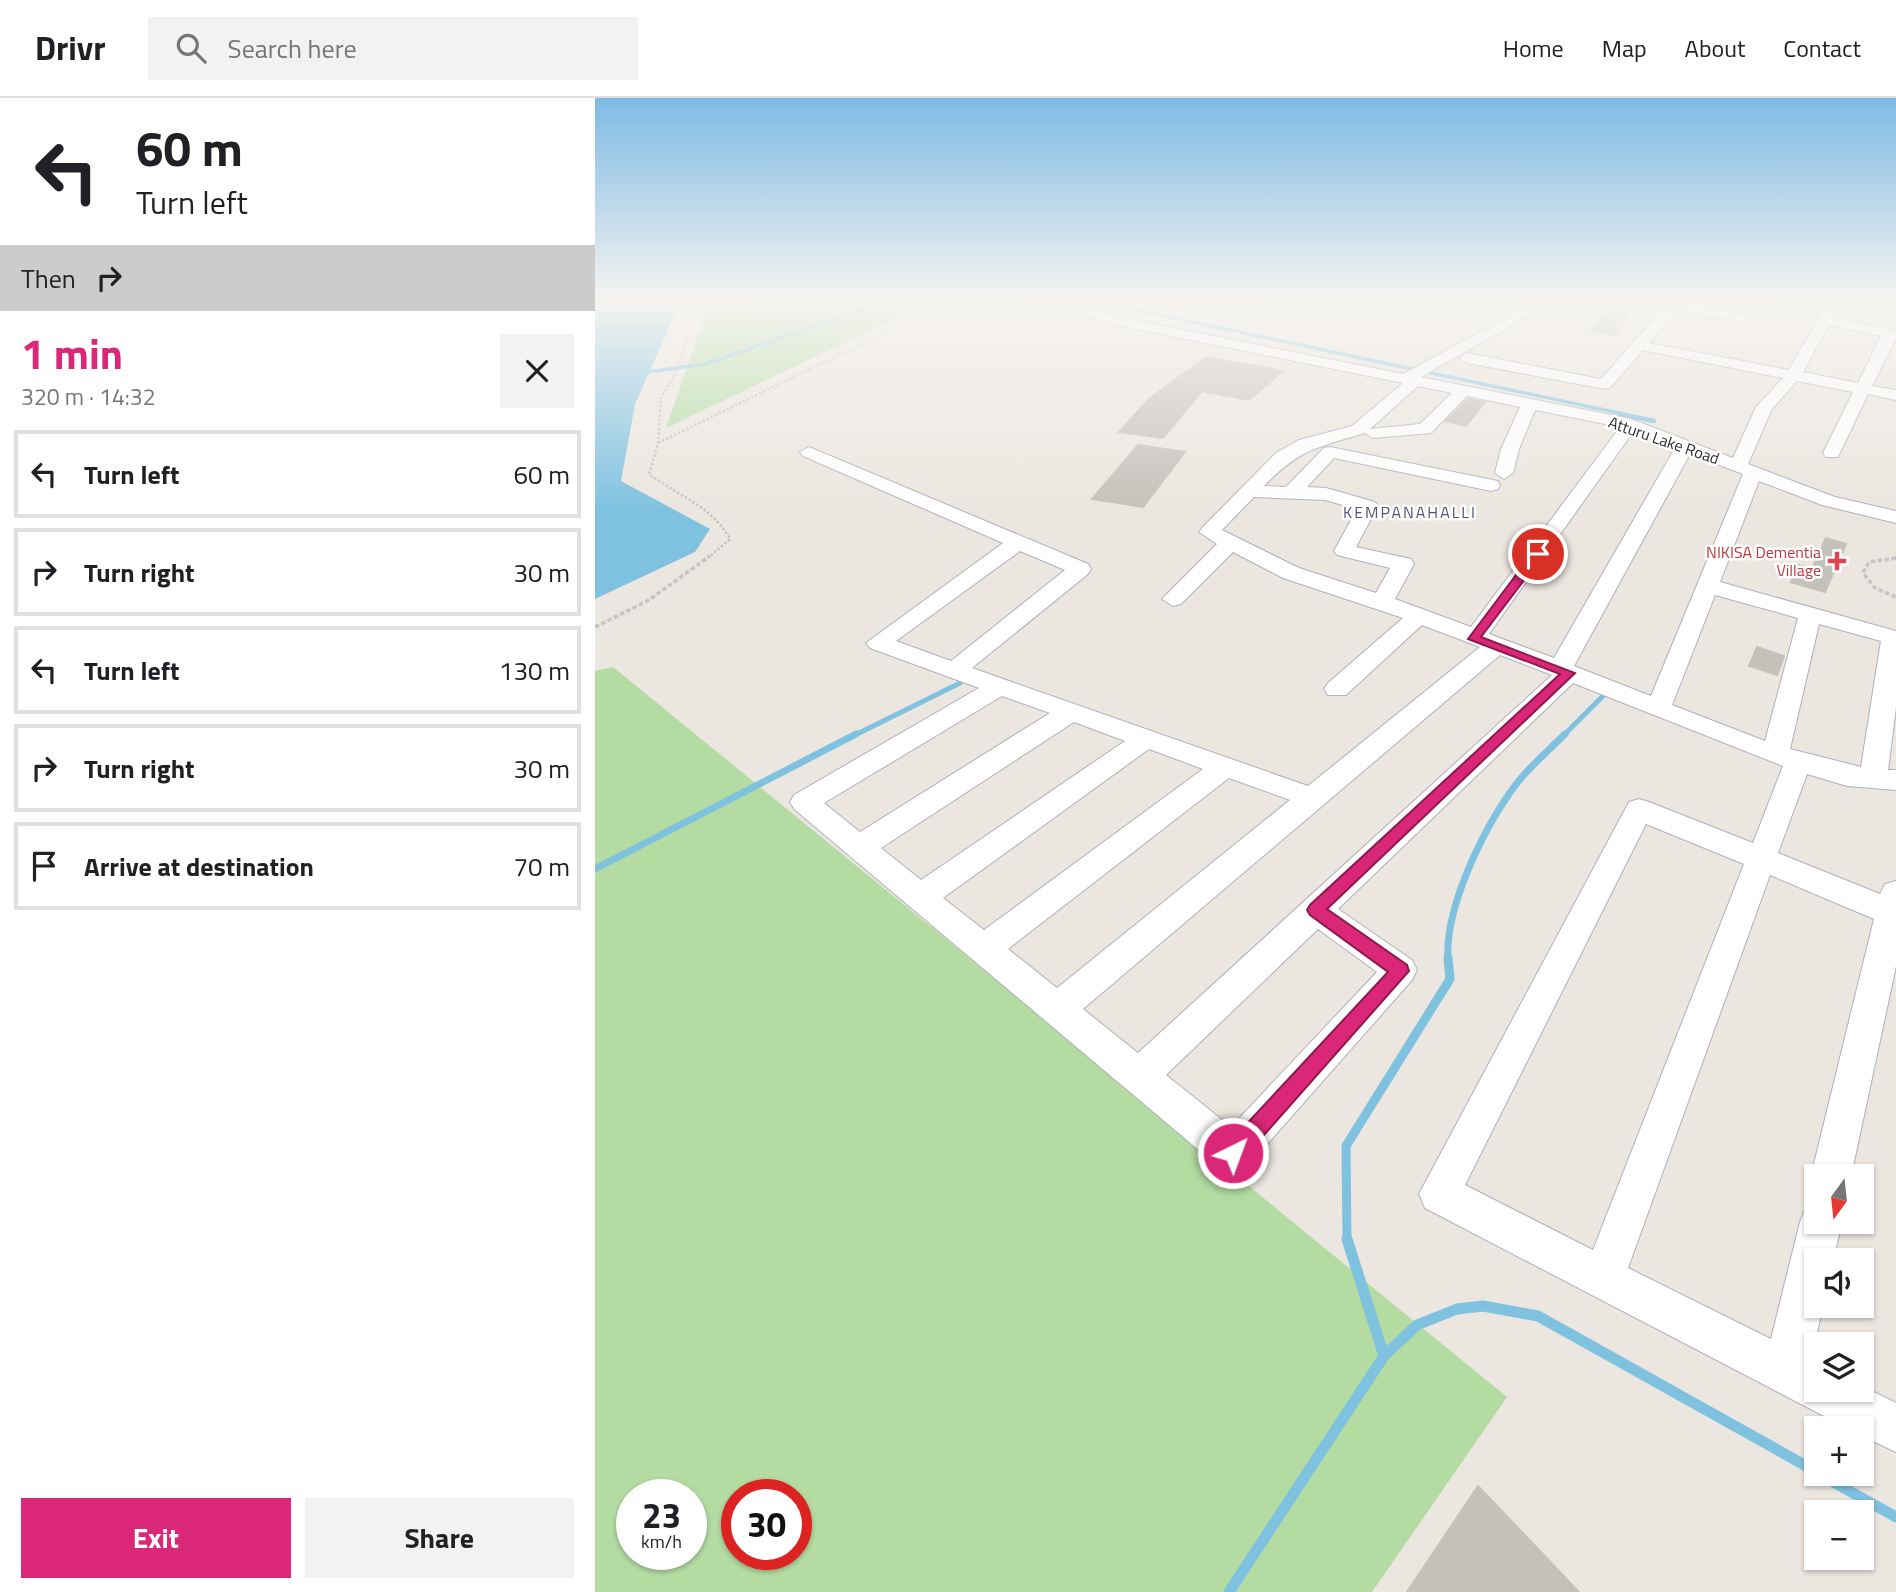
<!DOCTYPE html>
<html lang="en">
<head>
<meta charset="utf-8">
<style>
	:root { --surface:#fff; --page:#f2f2f2; --text:#202124; --muted:#757577; --line:#e0e0e0; --accent:#db2777 }
	body { margin:0; font-family:"Titillium Web",sans-serif; background:var(--page); color:var(--text); height:100vh; display:flex; flex-direction:column; font-size:26px; white-space:nowrap }
	* { box-sizing:border-box; margin:0 }
	p { font-size:23px; color:var(--muted) }
	.icon { flex:none; width:38px; height:38px; fill:none; stroke:currentColor; stroke-width:2; stroke-linecap:round; stroke-linejoin:round }
	.map { position:relative; flex:1; overflow:hidden }
	.drawer { display:flex; flex-direction:column; background:var(--surface); width:595px }
	.drawer>* { flex:none }
	.hud { background:#fff; color:var(--text); overflow:hidden }
	.needle { width:46px; rotate:195deg }
	.controls { position:absolute; left:1209px; top:1066px; display:grid; gap:14px }
	.controls a { display:grid; place-items:center; width:70px; height:70px; border-radius:0px; background:var(--surface); box-shadow:0 2px 5px #0004; font-size:35px }
	.speed { position:absolute; left:21px; top:1381px; display:flex; gap:14px; font-size:35px; font-weight:700; text-align:center }
	.speed>* { display:grid; place-content:center; width:91px; height:91px; border-radius:50%; background:var(--surface); box-shadow:0 2px 5px #0004; line-height:1 }
	.speed small { font-size:18px; font-weight:400 }
	.speed .limit { border:10px solid #d22; background:#fff; color:#111 }
	.pin { position:absolute; display:grid; place-items:center; width:60px; height:60px; color:#fff; margin:-30px; border:4px solid #fff; border-radius:50%; box-shadow:0 2px 7px #0007 }
	.me { position:absolute; width:77px; margin:-38px; rotate:42deg; stroke-linejoin:round; filter:drop-shadow(0 0 5px #0008) }
	.turn { display:flex; align-items:center; gap:24px; height:147px; padding:0 21px; font-size:32px }
	.turn .icon { width:91px; height:91px; stroke-width:2.5 }
	.turn b { display:block; font-size:49px; line-height:60px }
	.then { display:flex; align-items:center; height:66px; padding:0 21px; background:#0003; gap:14px; font-size:26px }
	.round { display:grid; place-items:center; flex:none; width:74px; height:74px; border-radius:0px; background:var(--page) }
	.head { display:flex; align-items:center; justify-content:space-between; height:119px; padding:0 21px }
	h1 { font-size:42px; font-weight:700; line-height:52px; color:var(--accent) }
	.button { display:flex; gap:14px; margin-top:auto; padding:14px 21px }
	.button a { flex:1; height:80px; border-radius:0px; background:var(--accent); color:#fff; font-size:28px; font-weight:700; line-height:80px; text-align:center }
	.button a+a { background:var(--page); color:var(--text) }
	ul { padding:0; list-style:none }
	li { display:flex; align-items:center; gap:21px; height:88px; margin:0 14px 10px; padding:0 7px; border:4px solid var(--line); border-radius:0px }
	li div { flex:1 }
	li b { display:block; font-size:26px }
	li em { font-style:normal }
	header { display:flex; align-items:center; gap:42px; box-sizing:border-box; height:98px; padding:0 35px; background:var(--surface); border-bottom:2px solid var(--line) }
	header strong { font-size:33px }
	nav { display:flex; gap:38px; margin-inline-start:auto; font-size:24px }
	.search { width:490px; height:63px; background:var(--page); display:flex; align-items:center; gap:18px; box-sizing:border-box; padding:0 24px; border-radius:0px; color:var(--muted); font-size:26px }
	main { display:flex; flex:1; min-height:0 }
	.map>svg:first-child { display:block }
	.green { fill:#b3dba2; fill-rule:evenodd }
	.water { fill:#7fc2e0 }
	.lines { fill:none; stroke-linecap:round; stroke-linejoin:round }
	.stream-far5 { stroke:#7fc2e0; stroke-width:3.5 }
	.stream-far4 { stroke:#7fc2e0; stroke-width:4.5 }
	.stream-far3 { stroke:#7fc2e0; stroke-width:5 }
	.stream-far2 { stroke:#7fc2e0; stroke-width:7 }
	.stream-far1 { stroke:#7fc2e0; stroke-width:9 }
	.stream { stroke:#7fc2e0; stroke-width:11 }
	.building { fill:#c4c0ba; stroke:#c6c2b9; stroke-width:2 }
	.minor-casing { stroke:#afb0ba; stroke-width:2 }
	.path-far1 { stroke:#c4c4c4; stroke-width:2.5; stroke-dasharray:2.5 2; stroke-linecap:butt }
	.path { stroke:#c4c4c4; stroke-width:3.5; stroke-dasharray:4.5 2.5; stroke-linecap:butt }
	.minor { fill:#fff; fill-rule:evenodd }
	.route { fill:#db2777; stroke:#8e194d; stroke-width:2 }
	.health-dot { fill:#e0444e; stroke:#fff; stroke-width:2.5 }
	.labels { text-anchor:middle; stroke-width:5; stroke-linejoin:round; paint-order:stroke }
	.far-street-label { font-size:16px; fill:#2b2b2b; stroke:#fff }
	.far-neighbourhood-label { font-size:16px; letter-spacing:2px; fill:#515676; stroke:#fff }
	.far-health-label { font-size:16px; fill:#be3a42; stroke:#fff; text-anchor:end }
</style>
</head>
<body>
<header>
<strong>Drivr</strong>
<div class="search"><svg class="icon" aria-label="search" viewBox="0 0 24 24"><circle cx="10" cy="10" r="6"/><path d="M15 15l6 6"/></svg>Search here</div>
<nav><a>Home</a><a>Map</a><a>About</a><a>Contact</a></nav>
</header>
<main>
<section class="drawer">
<div class="hud">
<div class="turn"><svg class="icon" aria-label="left" viewBox="0 0 24 24"><path d="M17 20v-9H6M10 6l-5 5 5 5"/></svg><div><b>60 m</b>Turn left</div></div>
<div class="then">Then<svg class="icon" aria-label="right" viewBox="0 0 24 24"><path d="M7 20v-9h11M14 6l5 5-5 5"/></svg></div>
</div>
<div class="head"><div><h1>1 min</h1><p>320 m · 14:32</p></div><a class="round"><svg class="icon" aria-label="close" viewBox="0 0 24 24"><path d="M6 6l12 12M18 6L6 18"/></svg></a></div>
<ul>
<li><svg class="icon" aria-label="left" viewBox="0 0 24 24"><path d="M17 20v-9H6M10 6l-5 5 5 5"/></svg><div><b>Turn left</b></div><em>60 m</em></li>
<li><svg class="icon" aria-label="right" viewBox="0 0 24 24"><path d="M7 20v-9h11M14 6l5 5-5 5"/></svg><div><b>Turn right</b></div><em>30 m</em></li>
<li><svg class="icon" aria-label="left" viewBox="0 0 24 24"><path d="M17 20v-9H6M10 6l-5 5 5 5"/></svg><div><b>Turn left</b></div><em>130 m</em></li>
<li><svg class="icon" aria-label="right" viewBox="0 0 24 24"><path d="M7 20v-9h11M14 6l5 5-5 5"/></svg><div><b>Turn right</b></div><em>30 m</em></li>
<li><svg class="icon" aria-label="arrive" viewBox="0 0 24 24"><path d="M6 21V4h12l-3 4 3 4H6"/></svg><div><b>Arrive at destination</b></div><em>70 m</em></li>
</ul>
<div class="button"><a>Exit</a><a>Share</a></div>
</section>
<div class="map">
<svg width="1301" height="1494" viewBox="0 0 1301 1494">
	<rect width="100%" height="100%" fill="#ebe6df"/>
	<g class="green">
		<polygon points="115,203 336,203 71,330"/>
		<path d="M18 569 912 1299 777 1494H0V573ZM37 1396H96V1456H37ZM142 1396H201V1456H142Z"/>
	</g>
	<polygon class="water" points="0,203 86,203 40,306 26,383 115,431 100,454 0,501"/>
	<g class="lines">
		<g class="stream-far5">
			<polyline points="499,203 1033,317"/>
			<polyline points="46,275 110,266 294,203"/>
		</g>
		<polyline class="stream-far4" points="1025,316 1059,323"/>
		<g class="stream-far3">
			<polyline points="258,638 365,585"/>
			<polyline points="968,638 1009,597"/>
		</g>
		<g class="stream-far2">
			<polyline points="0,771 261,636"/>
			<path d="M853 862C849 809 893 719 927 679 940 664 956 650 970 636"/>
		</g>
		<polyline class="stream-far1" points="752,1143 751,1048 855,881 853,860"/>
		<g class="stream">
			<polyline points="789,1258 822,1227 862,1211 888,1208 943,1218 1222,1374"/>
			<polyline points="1224,1376 1301,1419"/>
			<polyline points="634,1494 789,1258 752,1141"/>
		</g>
	</g>
	<g class="building">
		<polygon points="1018,203 1043,203 1020,237 997,233"/>
		<polygon points="611,259 688,273 654,302 607,293 568,340 524,334 555,300"/>
		<polygon points="873,301 890,304 871,328 851,323"/>
		<polygon points="543,347 590,354 548,409 497,401"/>
		<polygon points="1231,440 1251,446 1230,494 1196,484 1204,467 1217,471"/>
		<polygon points="1162,549 1189,558 1182,577 1154,568"/>
		<polygon points="883,1388 984,1494 812,1494"/>
	</g>
	<g class="lines">
		<defs>
			<path id="minor" d="M442 203H465L533 221 808 276 942 203H959L826 279 1036 321 1138 360 1161 309 1188 280 1048 252 1016 289 1010 291 872 265 864 260 872 255 1006 281 1073 205 1078 204 1147 216 1154 220 1147 224 1081 213 1054 245 1194 272 1228 212 1196 203H1247L1238 219 1301 233V241L1277 288 1301 292V302L1273 296 1243 359H1231L1228 355 1258 294 1202 283 1177 311 1153 366 1240 399 1301 413V425L1227 407 1164 383 1125 484 1301 533V609L1293 672H1301V692L1252 688 1212 676 1183 755 1285 796 1290 786 1301 783V868L1256 1078H1222V1091L1216 1078 1279 821 1175 777 1033 1170 1176 1241 1205 1124 1211 1109 1222 1105V1124H1247L1238 1162H1222V1208H1228L1216 1262 1222 1264V1292H1267V1288L1301 1305V1354L1267 1338V1330H1252L830 1110 824 1096 1034 704 1044 701 1054 704 1158 745 1188 668 978 585 743 811 817 862 822 872 817 882 652 1069 638 1074 624 1069 199 711 195 704 199 697 384 590 275 550 271 545 408 445 208 358 205 354 214 349 493 466 496 471 493 476 377 570 713 688 885 549 827 527 751 597H733L729 591 733 585 808 520 688 480 638 454 586 506 578 508 567 501 622 446 604 434 607 430 681 355 704 342 757 328 808 285 532 229ZM1234 227 1286 238 1263 285 1208 274ZM823 288 857 295 825 326 775 331ZM872 298 925 309 906 351 900 375 909 381 918 375 924 351 940 312 1025 329 876 529 800 501 819 466 816 461 761 449 783 408 780 404 731 390 712 389 739 360 896 393 903 391 905 387 903 383 735 349 729 350 691 389 669 388C706 350 721 350 770 335L778 340 836 335ZM1038 334 1080 350 959 560 894 536ZM1095 356 1148 376 1056 598 979 568ZM659 399 730 402 762 411 739 453 742 457 795 470 781 495 704 470 627 432ZM425 453 470 472 356 563 301 543ZM1120 497 1203 520 1170 643 1077 607ZM1224 526 1286 543 1266 669 1195 651ZM905 557 957 577 543 955 488 911ZM407 598 455 615 265 734 229 705ZM479 624 530 643 326 782 286 750ZM554 651 608 671 389 832 348 800ZM634 680 695 702 462 890 413 851ZM1051 726 1149 766 998 1152 870 1087ZM723 831 782 874 636 1029 571 977Z"/>
		</defs>
		<use href="#minor" class="minor-casing"/>
		<g class="path-far1">
			<path d="M105 203 80 277 66 299 63 345 54 376C83 398 117 408 135 441L113 460"/>
			<polyline points="63,345 355,203"/>
		</g>
		<g class="path">
			<polyline points="1301,460 1274,464 1268,475 1280,490 1301,499"/>
			<polyline points="0,529 54,502 115,458"/>
		</g>
		<use href="#minor" class="minor"/>
	</g>
	<linearGradient id="sky" x2="0" y2="1"><stop stop-color="#7ebae5"/><stop offset="0.49" stop-color="#f6f4f1"/><stop offset="1" stop-color="#f6f4f1" stop-opacity="0"/></linearGradient>
	<rect width="1301" height="412" fill="url(#sky)"/>
	<polygon class="route" points="939,453 949,456 886,539 980,575 732,811 812,867 814,873 646,1063 638,1066 631,1063 628,1055 631,1048 793,874 715,817 712,812 715,807 965,576 873,541"/>
	<path class="health-dot" d="M1238.5 452.5h7v7h7v7h-7v7h-7v-7h-7v-7h7z"/>
	<g class="labels">
		<g class="far-street-label">
			<text transform="translate(1069 342) rotate(19)" y="6">Atturu Lake Road</text>
		</g>
		<g class="far-neighbourhood-label">
			<text x="815" y="420">KEMPANAHALLI</text>
		</g>
		<g class="far-health-label">
			<text x="1226" y="460">NIKISA Dementia<tspan x="1226" dy="18">Village</tspan></text>
		</g>
	</g>
</svg>
<div class="controls">
<a><svg class="needle" viewBox="-14 -14 28 28"><path d="M0-13l5 13h-10z" fill="#e53935"/><path d="M0 13l5-13h-10z" fill="#757577"/></svg></a>
<a><svg class="icon" aria-label="sound" viewBox="0 0 24 24"><path d="M4 9h4l5-4v14l-5-4H4zM17 9q2 3 0 6"/></svg></a>
<a><svg class="icon" aria-label="layers" viewBox="0 0 24 24"><path d="M12 4l9 5-9 5-9-5zM3 14l9 5 9-5"/></svg></a>
<a>+</a>
<a>−</a>
</div>
<div class="speed"><div>23<small>km/h</small></div><div class="limit">30</div></div>
<div class="pin" style="left:943px;top:456px;background:#d93025"><svg class="icon" aria-label="arrive" viewBox="0 0 24 24"><path d="M6 21V4h12l-3 4 3 4H6"/></svg></div>
<svg class="me" style="left:638px;top:1055px" viewBox="-20 -20 40 40"><circle r="17" fill="#db2777" stroke="#fff" stroke-width="3"/><path d="M0-11L8 9 0 5-8 9z" fill="#fff"/></svg>
</div>
</main>
</body>
</html>
